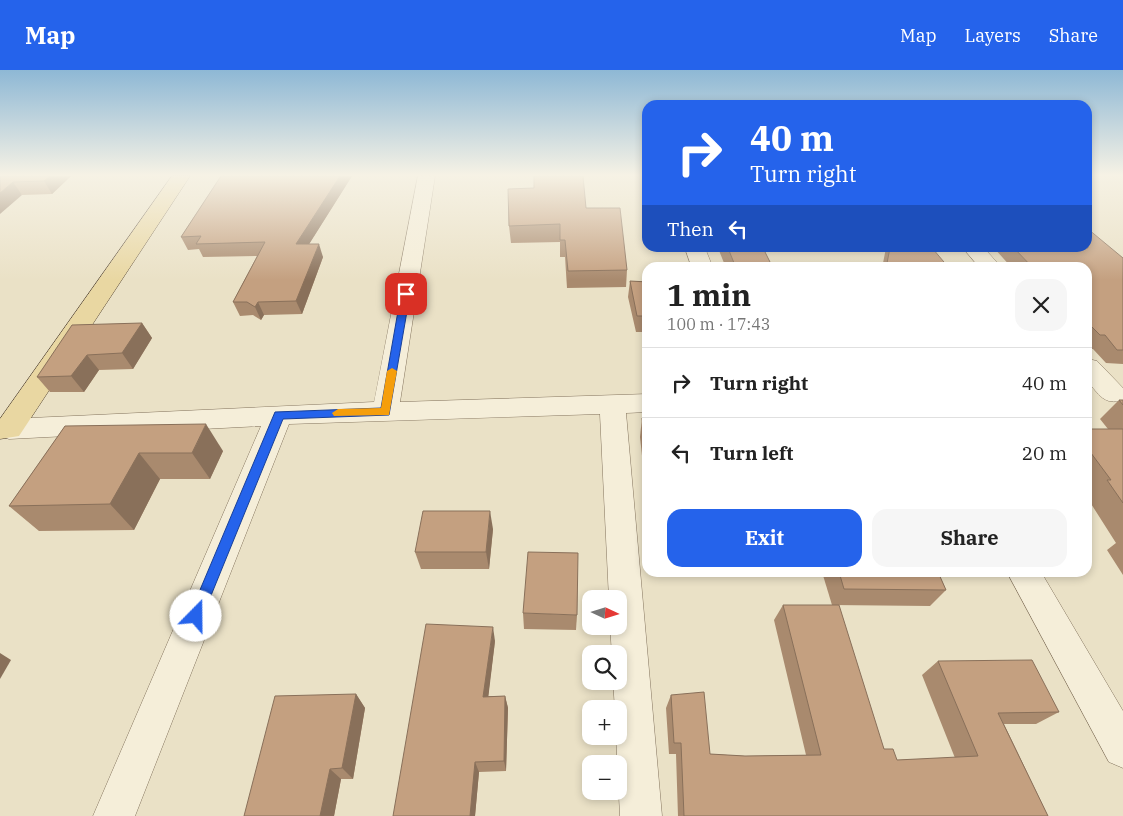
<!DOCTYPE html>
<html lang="en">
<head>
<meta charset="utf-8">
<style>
	:root { --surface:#fff; --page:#f6f6f6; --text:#222; --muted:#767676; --line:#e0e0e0; --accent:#2563eb }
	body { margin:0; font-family:"IBM Plex Serif",serif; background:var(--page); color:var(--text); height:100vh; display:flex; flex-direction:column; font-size:19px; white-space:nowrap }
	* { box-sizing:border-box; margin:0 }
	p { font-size:16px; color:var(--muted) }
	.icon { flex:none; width:28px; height:28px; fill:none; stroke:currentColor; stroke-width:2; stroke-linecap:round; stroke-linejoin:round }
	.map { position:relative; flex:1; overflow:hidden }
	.sheet { position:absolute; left:642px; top:192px; width:450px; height:315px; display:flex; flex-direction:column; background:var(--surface); border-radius:15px; box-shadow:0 2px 8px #0003 }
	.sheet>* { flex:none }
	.banner { position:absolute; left:642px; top:30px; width:450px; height:152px; border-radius:15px; box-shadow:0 2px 8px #0003; background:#2563eb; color:#fff; overflow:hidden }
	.needle { width:32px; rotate:94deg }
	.fabs { position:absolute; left:582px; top:520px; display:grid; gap:10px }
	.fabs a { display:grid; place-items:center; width:45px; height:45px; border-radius:10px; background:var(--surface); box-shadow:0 2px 8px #0003; font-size:25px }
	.pin { position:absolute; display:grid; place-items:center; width:42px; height:42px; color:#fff; margin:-21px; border-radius:10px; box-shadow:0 2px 8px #0006 }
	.me { position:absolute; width:55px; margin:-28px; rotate:22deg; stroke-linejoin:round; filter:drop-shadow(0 0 4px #0008) }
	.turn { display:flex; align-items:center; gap:18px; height:105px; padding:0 25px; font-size:22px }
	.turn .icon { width:65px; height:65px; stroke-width:2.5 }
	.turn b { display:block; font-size:35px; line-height:42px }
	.then { display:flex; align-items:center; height:48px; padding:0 25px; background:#0003; gap:10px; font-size:19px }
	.round { display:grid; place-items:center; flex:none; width:52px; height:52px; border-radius:15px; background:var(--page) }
	.headline { display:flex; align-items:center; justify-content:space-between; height:85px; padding:0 25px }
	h1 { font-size:30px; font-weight:800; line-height:38px }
	.primary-button { display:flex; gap:10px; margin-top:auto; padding:10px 25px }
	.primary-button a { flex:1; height:58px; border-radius:15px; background:var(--accent); color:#fff; font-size:20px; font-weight:800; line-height:58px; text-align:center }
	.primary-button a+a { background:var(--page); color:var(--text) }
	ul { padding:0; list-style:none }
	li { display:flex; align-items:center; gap:15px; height:70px; padding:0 25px; border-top:1px solid var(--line) }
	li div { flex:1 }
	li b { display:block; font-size:19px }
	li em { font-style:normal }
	header { display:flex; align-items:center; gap:30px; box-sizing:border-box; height:70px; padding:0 25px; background:var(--accent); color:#fff }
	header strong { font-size:24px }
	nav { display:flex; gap:28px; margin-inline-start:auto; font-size:18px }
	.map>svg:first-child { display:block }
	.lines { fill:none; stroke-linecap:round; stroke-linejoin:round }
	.minor-casing { stroke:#84745e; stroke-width:1 }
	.major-casing { stroke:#524231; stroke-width:1 }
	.minor { fill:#f5eed9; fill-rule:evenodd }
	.major { fill:#e9d7a2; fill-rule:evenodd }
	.wall { fill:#a98a6e }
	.shaded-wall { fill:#89705a }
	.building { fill:#c4a080; stroke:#89705a }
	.route { fill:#2563eb; stroke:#184099 }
	.slow { fill:#f59e0b }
</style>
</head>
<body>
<header>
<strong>Map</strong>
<nav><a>Map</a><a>Layers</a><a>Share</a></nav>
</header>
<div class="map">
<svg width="1123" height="746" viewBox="0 0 1123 746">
	<rect width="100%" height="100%" fill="#eae1c6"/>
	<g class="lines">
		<defs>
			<g id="minor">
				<polygon points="418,106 435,106 400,332 648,324 648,342 626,343 662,746 620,746 616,666 619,666 619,639 615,639 613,611 619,611 619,584 612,584 610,556 619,556 619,529 609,529 600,344 289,354 135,746 93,746 261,356 9,369 0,366 0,352 9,349 374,332"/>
				<polygon points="685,178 705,178 713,198 692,198"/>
				<polygon points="963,178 984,178 1002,198 980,198"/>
				<path d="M1088 289 1097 291 1123 318V330C1104 336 1099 324 1088 312Z"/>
				<polygon points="1007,502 1041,502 1123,641 1123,698 1109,692"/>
			</g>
			<polygon id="major" points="172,106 190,106 19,366 0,369 0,349"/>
		</defs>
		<use href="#minor" class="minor-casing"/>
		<use href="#major" class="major-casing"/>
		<use href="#minor" class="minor"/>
		<use href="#major" class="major"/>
	</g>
	<g class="wall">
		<polygon points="0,106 71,106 52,124 22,125"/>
		<polygon points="221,106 352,106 309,174 323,187 302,244 264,245 261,250 253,245 240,246 233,232 257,186 203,187 199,179 188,180 181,167"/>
		<polygon points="586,138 627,200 626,217 567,218 565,187 560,187 560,172 511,173 509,156"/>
		<polygon points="718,178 763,178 773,198 726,198"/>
		<polygon points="816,178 864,178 863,180 819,182"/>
		<polygon points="886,178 909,178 911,180 949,198 882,198"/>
		<polygon points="994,178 1088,178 1123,188 1123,294 1106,293 1093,279 1088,279 1088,198 1012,198"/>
		<polygon points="630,211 648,212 648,266 647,262 636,262 628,227"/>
		<polygon points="142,253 152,268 133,299 99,300 84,322 50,322 37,307"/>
		<polygon points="1119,330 1123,330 1123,505 1107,480 1116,473 1088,429 1089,427 1088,424 1088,359 1108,359 1100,349"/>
		<polygon points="642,348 648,348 648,441 640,367"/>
		<polygon points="65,356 223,381 210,409 160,409 134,460 39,461 9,436"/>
		<polygon points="493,459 489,499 421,499 415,482"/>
		<polygon points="822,502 938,502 946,520 930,536 832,535"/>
		<polygon points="783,535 884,679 897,690 955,688 922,605 938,591 1059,642 1036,654 1004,654 1048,746 678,746 676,684 669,684 666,638 671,625 710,684 745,686 806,685 774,550"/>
		<polygon points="523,543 577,545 576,560 524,559"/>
		<polygon points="495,571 488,626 505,626 508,638 506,701 479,702 475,746 393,746"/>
		<polygon points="356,624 365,638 353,709 341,709 334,746 244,746"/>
	</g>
	<g class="shaded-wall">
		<polygon points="50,106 71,106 52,124 44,111"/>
		<polygon points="340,106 352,106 301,187 296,174"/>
		<polygon points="13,112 22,125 0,144 0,123"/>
		<polygon points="319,174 323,187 302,244 296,231"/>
		<polygon points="258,232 264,245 261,250 255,237"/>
		<polygon points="142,253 152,268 133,299 122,283"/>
		<polygon points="87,285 99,300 84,322 71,306"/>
		<polygon points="206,354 223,381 210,409 192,383"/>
		<polygon points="139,383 160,409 134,460 110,434"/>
		<polygon points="490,441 493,459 489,499 486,482"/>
		<polygon points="493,557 495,571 487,638 483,627"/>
		<polygon points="0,583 11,590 0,609"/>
		<polygon points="356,624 365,638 353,709 342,698"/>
		<polygon points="505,626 508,638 506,701 504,691"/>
		<polygon points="475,692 479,702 475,746 470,746"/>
		<polygon points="330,699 341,709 334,746 320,746"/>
	</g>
	<g class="building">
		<polygon points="0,106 50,106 44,111 13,112 0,123"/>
		<polygon points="221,106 340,106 296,174 319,174 296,231 258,232 255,237 247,232 233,232 265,172 196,174 201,166 181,167"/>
		<polygon points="534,106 583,106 586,138 620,138 627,200 568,201 565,170 560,170 560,154 509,156 508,119 534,118"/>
		<polygon points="1088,159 1123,188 1123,280 1117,280 1105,265 1100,265 1088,253 1088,198 1033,198 1014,178 1088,178"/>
		<polygon points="728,178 763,178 773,198 736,198"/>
		<polygon points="890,178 909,178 911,180 933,179 949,198 886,198"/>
		<polygon points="686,194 688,198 674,198"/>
		<polygon points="630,211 648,212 648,246 637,246"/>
		<polygon points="142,253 122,283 87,285 71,306 37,307 72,255"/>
		<polygon points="1119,330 1123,330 1123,335"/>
		<polygon points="642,348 648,348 648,393"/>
		<polygon points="206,354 192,383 139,383 110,434 9,436 65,356"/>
		<polygon points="1088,359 1123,359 1123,433 1107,410 1111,410 1088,379"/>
		<polygon points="423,441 490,441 486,482 415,482"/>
		<polygon points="528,482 578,483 577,545 523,543"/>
		<polygon points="839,502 938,502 946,520 844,519"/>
		<polygon points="783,535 839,535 884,679 893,679 897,690 978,686 938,591 1032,590 1059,642 998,643 1048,746 684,746 681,673 674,673 671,625 704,622 710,684 745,686 821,685"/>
		<polygon points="426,554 493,557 483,627 505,626 504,691 475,692 470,746 393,746"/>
		<polygon points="356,624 342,698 330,699 320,746 244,746 275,626"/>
	</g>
	<linearGradient id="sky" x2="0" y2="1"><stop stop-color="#8eb8d5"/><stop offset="0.5" stop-color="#f6f2e5"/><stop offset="1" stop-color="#f6f2e5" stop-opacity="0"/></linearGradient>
	<rect width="1123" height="210" fill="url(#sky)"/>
	<polygon class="route" points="406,221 410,224 389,345 283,349 201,550 196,552 191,550 189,546 275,342 381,338 401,224"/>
	<polygon class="slow" points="392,298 397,301 389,345 334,346 332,343 338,339 381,338 387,301"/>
</svg>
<div class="fabs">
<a><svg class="needle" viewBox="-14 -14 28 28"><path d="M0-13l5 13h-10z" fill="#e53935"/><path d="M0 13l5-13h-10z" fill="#767676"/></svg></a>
<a><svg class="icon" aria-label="search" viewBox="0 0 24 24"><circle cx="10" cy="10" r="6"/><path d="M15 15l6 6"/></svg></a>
<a>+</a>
<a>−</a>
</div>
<div class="pin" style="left:406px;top:224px;background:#d93025"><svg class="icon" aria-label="arrive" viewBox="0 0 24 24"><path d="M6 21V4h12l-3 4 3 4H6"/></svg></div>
<svg class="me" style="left:196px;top:546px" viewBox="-20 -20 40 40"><circle r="19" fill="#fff"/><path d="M0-13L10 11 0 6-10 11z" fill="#2563eb"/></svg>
<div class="banner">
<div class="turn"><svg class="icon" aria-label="right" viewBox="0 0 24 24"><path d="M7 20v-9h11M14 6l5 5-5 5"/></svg><div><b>40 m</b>Turn right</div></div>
<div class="then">Then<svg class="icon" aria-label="left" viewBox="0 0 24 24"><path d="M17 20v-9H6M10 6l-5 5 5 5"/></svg></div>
</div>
<section class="sheet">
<div class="headline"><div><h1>1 min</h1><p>100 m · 17:43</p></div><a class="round"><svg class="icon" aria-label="close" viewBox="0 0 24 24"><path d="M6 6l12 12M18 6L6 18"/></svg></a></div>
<ul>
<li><svg class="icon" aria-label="right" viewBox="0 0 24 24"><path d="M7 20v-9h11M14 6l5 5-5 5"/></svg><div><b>Turn right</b></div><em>40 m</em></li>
<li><svg class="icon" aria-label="left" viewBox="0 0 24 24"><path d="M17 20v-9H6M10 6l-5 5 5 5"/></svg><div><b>Turn left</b></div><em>20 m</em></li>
</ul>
<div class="primary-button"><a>Exit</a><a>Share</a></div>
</section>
</div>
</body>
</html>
